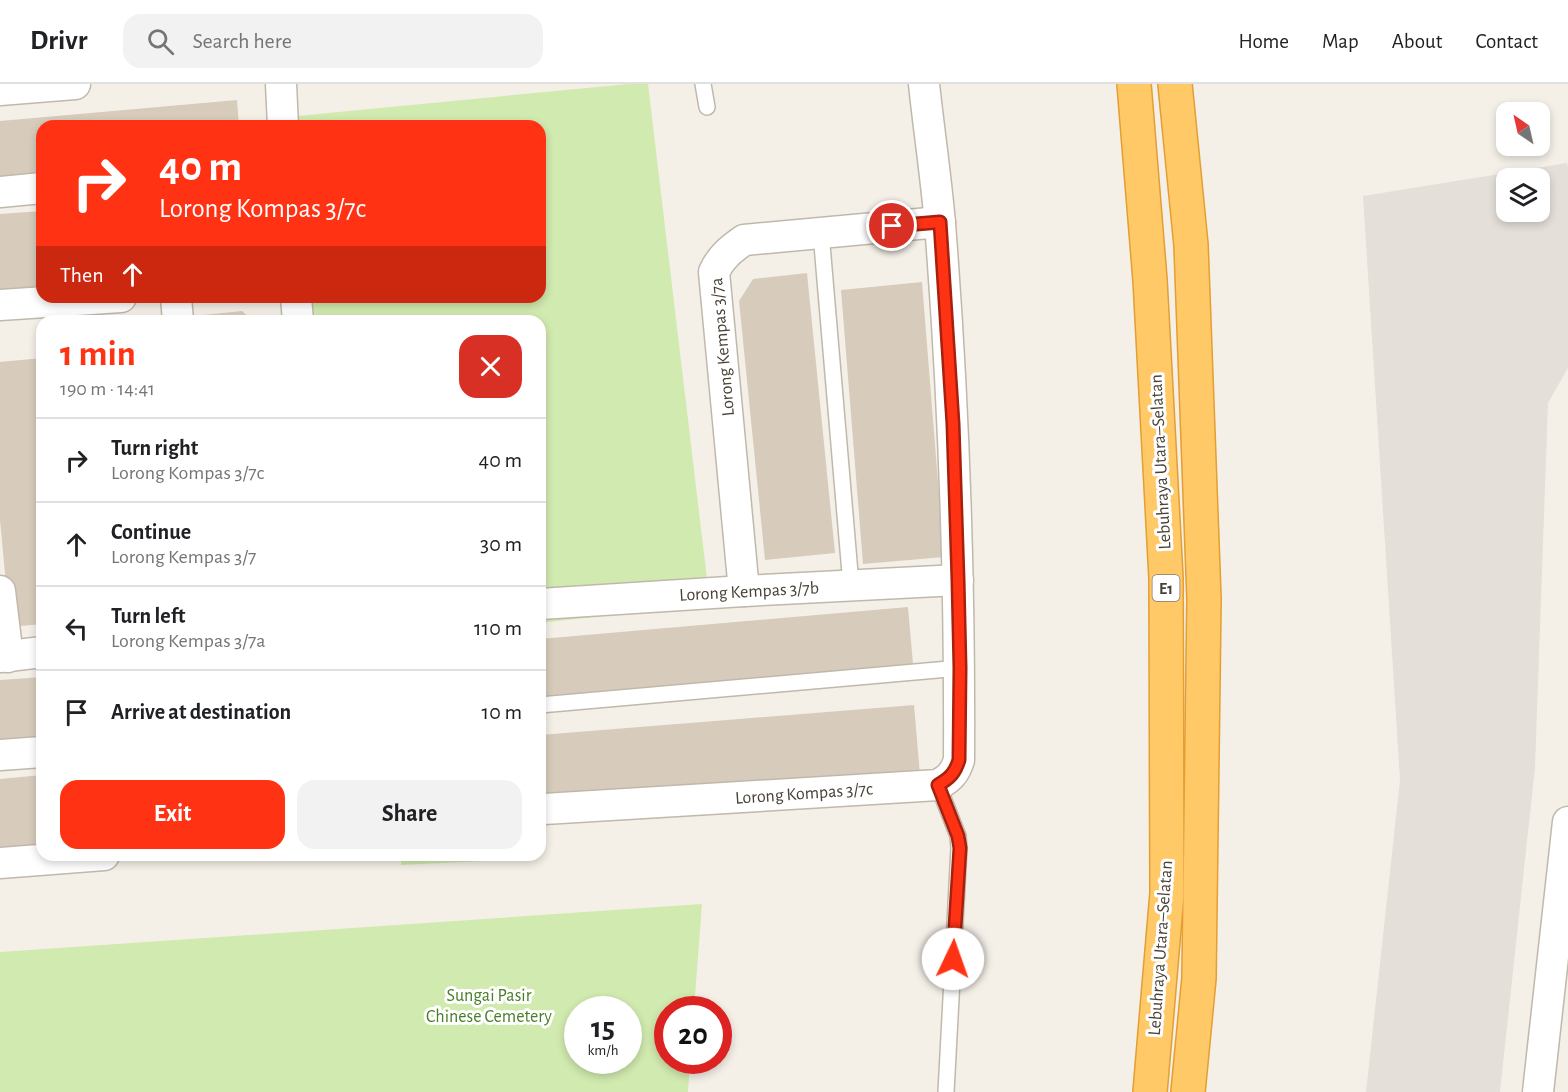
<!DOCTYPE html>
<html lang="en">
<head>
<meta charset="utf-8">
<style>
	:root { --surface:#fff; --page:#f2f2f2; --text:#202124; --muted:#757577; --line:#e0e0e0; --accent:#ff3214 }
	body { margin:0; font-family:"Alegreya Sans",sans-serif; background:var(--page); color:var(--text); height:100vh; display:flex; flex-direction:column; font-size:22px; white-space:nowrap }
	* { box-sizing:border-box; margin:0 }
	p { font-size:20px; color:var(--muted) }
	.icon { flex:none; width:33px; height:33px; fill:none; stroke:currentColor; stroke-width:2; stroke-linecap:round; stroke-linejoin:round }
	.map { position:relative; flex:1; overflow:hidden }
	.sheet { position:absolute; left:36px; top:231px; width:510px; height:546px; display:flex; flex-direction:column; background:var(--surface); border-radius:18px; box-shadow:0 3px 9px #0003 }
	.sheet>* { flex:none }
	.top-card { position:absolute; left:36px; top:36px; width:510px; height:183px; border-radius:18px; box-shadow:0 3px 9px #0003; background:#ff3214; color:#fff; overflow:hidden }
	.needle { width:39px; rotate:326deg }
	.controls { position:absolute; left:1496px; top:18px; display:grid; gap:12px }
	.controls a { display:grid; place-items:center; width:54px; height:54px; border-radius:12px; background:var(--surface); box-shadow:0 3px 9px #0003; font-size:30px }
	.speed { position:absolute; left:564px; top:912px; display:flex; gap:12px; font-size:30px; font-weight:700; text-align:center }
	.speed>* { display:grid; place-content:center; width:78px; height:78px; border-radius:50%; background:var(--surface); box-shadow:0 3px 9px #0003; line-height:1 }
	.speed small { font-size:15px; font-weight:400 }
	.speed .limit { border:9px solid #d22; background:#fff; color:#111 }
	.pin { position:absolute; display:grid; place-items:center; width:51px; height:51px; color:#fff; margin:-26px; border:3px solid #fff; border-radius:50%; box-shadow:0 2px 6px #0007 }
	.me { position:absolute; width:66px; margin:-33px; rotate:3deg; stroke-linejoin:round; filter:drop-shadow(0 0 4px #0008) }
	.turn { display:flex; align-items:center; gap:21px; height:126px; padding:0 24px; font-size:27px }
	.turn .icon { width:78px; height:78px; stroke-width:2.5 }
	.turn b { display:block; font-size:42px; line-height:51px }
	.then { display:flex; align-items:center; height:57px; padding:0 24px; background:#0003; gap:12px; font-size:22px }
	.round { display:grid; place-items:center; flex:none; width:63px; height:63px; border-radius:18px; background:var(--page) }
	.headline { display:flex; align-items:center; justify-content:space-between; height:102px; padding:0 24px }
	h1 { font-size:36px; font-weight:600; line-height:45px; color:var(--accent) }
	.button { display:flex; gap:12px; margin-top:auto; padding:12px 24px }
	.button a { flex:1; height:69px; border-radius:18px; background:var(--accent); color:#fff; font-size:24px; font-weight:600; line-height:69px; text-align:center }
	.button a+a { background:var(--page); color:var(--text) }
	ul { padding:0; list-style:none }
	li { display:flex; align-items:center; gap:18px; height:84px; padding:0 24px; border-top:2px solid var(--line) }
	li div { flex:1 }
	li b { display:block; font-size:22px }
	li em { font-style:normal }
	header { display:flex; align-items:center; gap:36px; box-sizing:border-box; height:84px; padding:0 30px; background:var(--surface); border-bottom:2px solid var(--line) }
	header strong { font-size:28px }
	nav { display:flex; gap:33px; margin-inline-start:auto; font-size:21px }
	.search { width:420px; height:54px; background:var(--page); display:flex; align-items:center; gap:15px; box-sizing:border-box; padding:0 21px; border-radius:18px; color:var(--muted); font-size:22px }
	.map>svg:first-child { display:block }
	.industrial { fill:#e4dfd9; fill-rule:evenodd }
	.green { fill:#d1eaaf; fill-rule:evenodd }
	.building { fill:#d7ccbc }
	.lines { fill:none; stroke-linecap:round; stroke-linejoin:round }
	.service-casing { stroke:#c0b8aa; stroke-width:18 }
	.minor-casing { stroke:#c0b8aa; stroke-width:33 }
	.motorway-casing { stroke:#e49e32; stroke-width:36 }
	.service { stroke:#fff; stroke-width:15 }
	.minor { stroke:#fff; stroke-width:30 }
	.motorway { stroke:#ffc968; stroke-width:33 }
	.route-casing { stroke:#a6200d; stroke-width:15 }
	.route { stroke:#ff3214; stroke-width:10 }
	.labels { text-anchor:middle; stroke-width:6; stroke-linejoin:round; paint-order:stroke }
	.shield { fill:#fff; stroke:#7f7a72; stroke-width:1.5 }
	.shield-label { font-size:16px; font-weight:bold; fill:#484136 }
	.street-label { font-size:18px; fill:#484136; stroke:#fff }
	.park-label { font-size:18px; fill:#497d26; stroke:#fff }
</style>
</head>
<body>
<header>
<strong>Drivr</strong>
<div class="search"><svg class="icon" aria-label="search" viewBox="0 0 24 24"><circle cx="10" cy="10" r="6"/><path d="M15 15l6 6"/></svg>Search here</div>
<nav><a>Home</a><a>Map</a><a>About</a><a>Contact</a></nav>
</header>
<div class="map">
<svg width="1568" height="1008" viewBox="0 0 1568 1008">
	<rect width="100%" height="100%" fill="#f4f0e8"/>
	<path class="industrial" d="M1567 79 1568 84V284L1548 319 1535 683 1500 1008H1366L1400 696 1363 112ZM1506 94H1539V128H1506Z"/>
	<g class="green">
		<polygon points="628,0 648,0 710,520 540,539 540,237 303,237 301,213 540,213 540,42 288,42 287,33"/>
		<polygon points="401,771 526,771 527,775 401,781"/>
		<path d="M702 820 694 925 668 926V976L690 977 688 1008H0V868ZM578 926H628V976H578Z"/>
	</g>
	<g class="building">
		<polygon points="237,16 239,42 42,42 42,96 0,100 0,37"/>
		<polygon points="42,127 42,205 0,208 0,130"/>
		<polygon points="807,189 835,469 765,476 739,217 753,195"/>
		<polygon points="922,198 944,473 863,480 841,206"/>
		<polygon points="242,227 253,237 185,237 185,233"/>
		<polygon points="42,274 42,540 10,543 0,436 0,278"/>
		<polygon points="908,523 913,580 540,613 540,555"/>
		<polygon points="42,593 42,661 0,664 0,596"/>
		<polygon points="914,621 920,691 540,722 540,651"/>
		<polygon points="42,691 42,767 0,770 0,695"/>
	</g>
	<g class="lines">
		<defs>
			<g id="service">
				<polyline points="703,0 707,23"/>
				<polyline points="821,149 851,501"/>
				<polyline points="540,621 960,584"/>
				<polyline points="938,701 958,752 959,764 946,1008"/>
			</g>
			<g id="minor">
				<polyline points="281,0 283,42"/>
				<polyline points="0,6 75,0"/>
				<polyline points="0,108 42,104"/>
				<polyline points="176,213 178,237"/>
				<polyline points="296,213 298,237"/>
				<polyline points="0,221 121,213"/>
				<polyline points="0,507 8,573"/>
				<path d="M744 507 714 188C721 173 730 166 744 156L940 138"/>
				<polyline points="540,520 744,507 958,496"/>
				<polyline points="0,573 42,568"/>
				<polyline points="0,671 42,668"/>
				<path d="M544 725 938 701C950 694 955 689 959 676 960 497 954 318 940 140 936 93 929 47 924 0"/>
				<polyline points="0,779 104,771"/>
				<polyline points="1538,1008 1568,738"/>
			</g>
			<g id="motorway">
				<polyline points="1134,0 1150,196 1166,494 1167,809 1150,1008"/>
				<polyline points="1175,0 1191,161 1204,515 1199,894 1188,1008"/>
			</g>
		</defs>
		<use href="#service" class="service-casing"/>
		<use href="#minor" class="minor-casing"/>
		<use href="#motorway" class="motorway-casing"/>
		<use href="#service" class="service"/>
		<use href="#minor" class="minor"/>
		<use href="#motorway" class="motorway"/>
	</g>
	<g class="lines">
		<defs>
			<path id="route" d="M892 142 940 138 953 340 958 496 960 584 959 676C955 689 950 694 938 701L958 752 960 764 953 875"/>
		</defs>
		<use href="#route" class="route-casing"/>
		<use href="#route" class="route"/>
	</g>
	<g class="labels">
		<rect class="shield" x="1152.5" y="491" width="27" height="26" rx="4.5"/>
		<g class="shield-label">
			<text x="1166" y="510">E1</text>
		</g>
		<g class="street-label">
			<text transform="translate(722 263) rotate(-95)" y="6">Lorong Kempas 3/7a</text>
			<text transform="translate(1160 378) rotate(-93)" y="6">Lebuhraya Utara–Selatan</text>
			<text transform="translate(749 507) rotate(-3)" y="6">Lorong Kempas 3/7b</text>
			<text transform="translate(804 709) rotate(-4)" y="6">Lorong Kompas 3/7c</text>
			<text transform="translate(1160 864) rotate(-86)" y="6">Lebuhraya Utara–Selatan</text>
		</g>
		<g class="park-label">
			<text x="489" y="917">Sungai Pasir<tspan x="489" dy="21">Chinese Cemetery</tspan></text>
		</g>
	</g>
</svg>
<div class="controls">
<a><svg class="needle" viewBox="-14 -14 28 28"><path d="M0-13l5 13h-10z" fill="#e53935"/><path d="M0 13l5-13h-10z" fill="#757577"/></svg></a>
<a><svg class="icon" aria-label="layers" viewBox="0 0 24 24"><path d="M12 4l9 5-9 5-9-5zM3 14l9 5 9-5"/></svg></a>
</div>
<div class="speed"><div>15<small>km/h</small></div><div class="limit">20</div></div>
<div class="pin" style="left:892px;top:142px;background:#d93025"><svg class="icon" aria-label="arrive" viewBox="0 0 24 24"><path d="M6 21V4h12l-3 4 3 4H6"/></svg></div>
<svg class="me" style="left:953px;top:875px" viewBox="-20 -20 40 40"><circle r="19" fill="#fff"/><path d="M0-13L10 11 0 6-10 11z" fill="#ff3214"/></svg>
<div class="top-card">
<div class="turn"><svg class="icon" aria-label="right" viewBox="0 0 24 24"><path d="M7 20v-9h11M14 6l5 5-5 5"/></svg><div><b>40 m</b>Lorong Kompas 3/7c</div></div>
<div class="then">Then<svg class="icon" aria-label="ahead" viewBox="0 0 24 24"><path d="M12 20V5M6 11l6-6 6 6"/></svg></div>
</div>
<section class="sheet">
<div class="headline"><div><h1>1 min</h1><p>190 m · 14:41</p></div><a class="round" style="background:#d93025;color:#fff"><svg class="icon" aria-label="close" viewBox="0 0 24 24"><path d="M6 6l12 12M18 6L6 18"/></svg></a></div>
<ul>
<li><svg class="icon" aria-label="right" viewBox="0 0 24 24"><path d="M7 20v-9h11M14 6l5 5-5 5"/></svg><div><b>Turn right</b><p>Lorong Kompas 3/7c</p></div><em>40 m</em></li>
<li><svg class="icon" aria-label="ahead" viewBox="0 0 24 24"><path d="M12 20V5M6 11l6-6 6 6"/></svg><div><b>Continue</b><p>Lorong Kempas 3/7</p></div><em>30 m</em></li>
<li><svg class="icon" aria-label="left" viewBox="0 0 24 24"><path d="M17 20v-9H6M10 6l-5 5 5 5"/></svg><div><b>Turn left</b><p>Lorong Kempas 3/7a</p></div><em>110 m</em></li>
<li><svg class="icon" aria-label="arrive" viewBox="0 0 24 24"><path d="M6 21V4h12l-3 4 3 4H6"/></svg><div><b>Arrive at destination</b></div><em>10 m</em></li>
</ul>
<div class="button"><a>Exit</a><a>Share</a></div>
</section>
</div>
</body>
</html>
